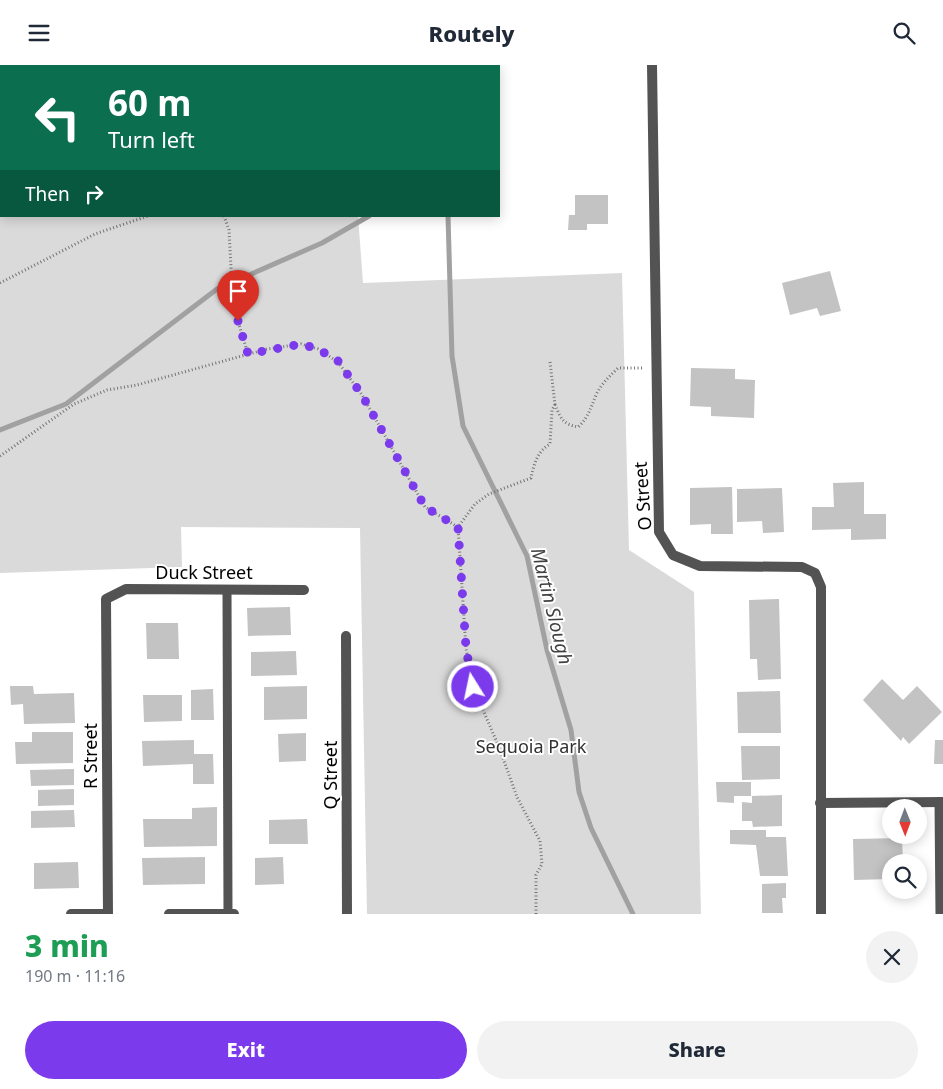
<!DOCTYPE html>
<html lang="en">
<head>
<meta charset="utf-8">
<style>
	:root { --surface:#fff; --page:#f2f2f3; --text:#1f2937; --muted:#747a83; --accent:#7c3aed }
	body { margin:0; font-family:"Noto Sans",sans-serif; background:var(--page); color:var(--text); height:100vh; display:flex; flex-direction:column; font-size:19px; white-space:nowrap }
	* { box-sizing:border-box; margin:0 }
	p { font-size:16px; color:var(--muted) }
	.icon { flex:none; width:28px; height:28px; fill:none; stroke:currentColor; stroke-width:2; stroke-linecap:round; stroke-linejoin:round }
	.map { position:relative; height:849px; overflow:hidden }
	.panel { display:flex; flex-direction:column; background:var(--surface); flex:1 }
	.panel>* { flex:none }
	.top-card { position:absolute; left:0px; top:0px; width:500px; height:152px; box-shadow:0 2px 12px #0003; background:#0b6e4f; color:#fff; overflow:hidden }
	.needle { width:32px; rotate:179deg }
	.buttons { position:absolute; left:882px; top:734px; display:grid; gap:10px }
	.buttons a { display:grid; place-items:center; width:45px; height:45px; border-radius:50%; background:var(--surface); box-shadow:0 2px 12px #0003; font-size:25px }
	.pin { position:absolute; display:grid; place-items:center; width:42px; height:42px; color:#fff; margin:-51px -21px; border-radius:50% 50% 50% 0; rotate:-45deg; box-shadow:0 0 5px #0007 }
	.pin .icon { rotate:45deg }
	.me { position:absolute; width:55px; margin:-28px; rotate:350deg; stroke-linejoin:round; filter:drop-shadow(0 0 4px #0008) }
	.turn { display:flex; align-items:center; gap:18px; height:105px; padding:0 25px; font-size:22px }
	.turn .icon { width:65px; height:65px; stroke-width:2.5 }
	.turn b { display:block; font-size:35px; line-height:42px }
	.then { display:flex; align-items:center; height:48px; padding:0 25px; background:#0003; gap:10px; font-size:19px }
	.round { display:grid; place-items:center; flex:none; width:52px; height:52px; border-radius:26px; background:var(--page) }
	.overview { display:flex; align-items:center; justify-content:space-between; height:85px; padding:0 25px }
	h1 { font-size:30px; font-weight:800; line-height:38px; color:#1e9e55 }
	.cta { display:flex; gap:10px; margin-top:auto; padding:10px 25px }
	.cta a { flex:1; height:58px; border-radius:30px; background:var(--accent); color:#fff; font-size:20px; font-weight:800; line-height:58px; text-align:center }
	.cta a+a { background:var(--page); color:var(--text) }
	header { display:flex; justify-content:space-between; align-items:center; height:65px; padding:0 25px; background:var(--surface); font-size:22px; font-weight:800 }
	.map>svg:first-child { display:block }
	.green { fill:#dadada }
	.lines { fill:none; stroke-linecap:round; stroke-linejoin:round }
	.stream { stroke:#a1a1a1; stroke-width:5 }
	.building { fill:#c3c3c3 }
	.path { stroke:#757575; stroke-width:3; stroke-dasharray:1 2.5; stroke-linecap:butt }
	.lane { stroke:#535353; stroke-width:9 }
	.street { stroke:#535353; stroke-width:10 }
	.route { stroke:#7c3aed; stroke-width:9; stroke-dasharray:0 16.2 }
	.labels { text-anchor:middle; stroke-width:4; stroke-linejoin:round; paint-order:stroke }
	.street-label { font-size:18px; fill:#000; stroke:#fff }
	.park-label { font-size:18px; fill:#313131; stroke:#fff }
	.water-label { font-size:19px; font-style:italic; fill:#424242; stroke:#fff }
</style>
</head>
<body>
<header><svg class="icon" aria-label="menu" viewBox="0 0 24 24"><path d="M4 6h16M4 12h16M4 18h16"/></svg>Routely<svg class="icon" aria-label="search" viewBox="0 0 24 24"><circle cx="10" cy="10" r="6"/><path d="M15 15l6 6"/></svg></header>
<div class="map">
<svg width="943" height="849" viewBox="0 0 943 849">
	<rect width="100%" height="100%" fill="#fff"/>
	<polygon class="green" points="0,2 1,151 358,151 363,218 622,208 629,485 694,527 701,849 367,849 360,463 181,462 182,502 0,508"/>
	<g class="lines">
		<g class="stream">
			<polyline points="437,0 437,1"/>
			<polyline points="448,151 452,291 463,361 527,491 547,585 571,665 579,727 591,763 633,849"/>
			<polyline points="0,365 66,339 217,224 322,178 369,151"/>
		</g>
	</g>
	<g class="building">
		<polygon points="575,130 608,130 608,159 587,159 587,165 568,165 569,150 575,150"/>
		<polygon points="830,206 841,246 820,251 817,243 790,250 782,218"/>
		<polygon points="691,303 735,304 735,314 755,315 754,353 711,351 711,342 690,341"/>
		<polygon points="864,417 864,449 886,449 886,474 851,475 851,464 812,465 812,442 834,442 833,418"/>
		<polygon points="732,422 733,469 711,469 711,459 690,460 690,423"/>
		<polygon points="782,423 784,467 763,468 762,456 737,457 737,424"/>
		<polygon points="779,534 781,614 758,615 757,594 750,594 749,535"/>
		<polygon points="290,542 291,570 248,571 247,543"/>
		<polygon points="146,558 178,558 179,594 147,594"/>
		<polygon points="296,586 297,610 251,611 251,587"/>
		<polygon points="882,614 903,635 917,621 942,647 909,679 903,672 901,676 863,635"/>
		<polygon points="10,621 33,621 34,629 74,628 75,658 24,659 23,639 11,640"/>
		<polygon points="307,621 307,654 264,655 264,622"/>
		<polygon points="213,624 214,655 191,655 191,625"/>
		<polygon points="780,626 781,668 738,668 737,627"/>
		<polygon points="143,630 182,630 182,656 144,657"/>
		<polygon points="32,667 73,667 73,698 16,699 15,677 32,677"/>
		<polygon points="306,668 306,696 279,697 278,669"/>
		<polygon points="194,675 194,689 213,689 214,719 193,719 193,699 143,701 142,676"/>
		<polygon points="935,675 943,675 943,699 934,699"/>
		<polygon points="741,681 780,681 780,714 742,715"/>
		<polygon points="74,704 74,720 31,721 30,705"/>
		<polygon points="716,717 751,717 751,731 734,731 734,738 717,737"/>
		<polygon points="74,724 74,740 38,741 38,725"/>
		<polygon points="782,730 782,761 753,762 752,756 742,756 742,737 752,738 752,731"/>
		<polygon points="217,742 217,781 144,782 143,754 192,754 192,743"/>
		<polygon points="74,745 75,762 31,763 31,746"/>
		<polygon points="307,754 308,779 269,779 269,755"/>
		<polygon points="730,765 766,765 766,772 786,772 788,811 760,811 756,780 730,779"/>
		<polygon points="902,773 903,798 891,798 891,814 854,815 853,774"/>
		<polygon points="205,792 205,819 143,820 142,793"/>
		<polygon points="283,792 284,819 255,820 255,793"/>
		<polygon points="78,797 79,823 34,824 34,798"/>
		<polygon points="786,818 786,833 782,833 783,848 762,848 762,819"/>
	</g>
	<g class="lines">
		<g class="path">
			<polyline points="35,0 40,1"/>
			<polyline points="140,0 144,1"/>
			<polyline points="95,1 98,0"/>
			<polyline points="224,151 229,165 233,240 248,289"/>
			<polyline points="0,218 95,169 148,151"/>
			<polyline points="550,297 555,340"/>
			<polyline points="0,391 74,339 107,325 137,320 267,284 301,279 318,284 338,297 362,330 425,442 458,462"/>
			<path d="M536 849V810L542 799 540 776 517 732 499 682 473 622 466 583 458 462 475 439 489 429 531 413C534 399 537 387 550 379L552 345 555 340C561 354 563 359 578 362 589 352 591 341 597 328 602 318 610 311 618 303H644"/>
		</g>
		<g class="lane">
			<polyline points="227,525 228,849"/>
			<polyline points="939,737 940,849"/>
		</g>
		<g class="street">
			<polyline points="652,0 659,467 673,490 700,501 802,502 815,508 821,522 821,849"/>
			<polyline points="346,571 347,849"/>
			<polyline points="820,738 943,737"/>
			<polyline points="71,849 107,849"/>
			<polyline points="108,849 106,534 126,524 304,525"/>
			<polyline points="169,849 234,849"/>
		</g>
	</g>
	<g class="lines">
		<polyline class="route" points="238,256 248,289 301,279 318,284 338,296 362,330 425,442 458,462 466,583 473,622"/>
	</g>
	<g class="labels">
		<g class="street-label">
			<text transform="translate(643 431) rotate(-94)" y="6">O Street</text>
			<text x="204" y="514">Duck Street</text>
			<text transform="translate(91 691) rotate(-90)" y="6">R Street</text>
			<text transform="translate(331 710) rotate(-90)" y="6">Q Street</text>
		</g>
		<g class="park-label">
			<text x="531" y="688">Sequoia Park</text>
		</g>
		<g class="water-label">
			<text transform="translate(552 541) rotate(76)" y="7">Martin Slough</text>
		</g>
	</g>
</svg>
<div class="buttons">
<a><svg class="needle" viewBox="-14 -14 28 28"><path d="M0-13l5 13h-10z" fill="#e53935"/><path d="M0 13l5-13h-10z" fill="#747a83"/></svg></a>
<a><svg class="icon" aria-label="search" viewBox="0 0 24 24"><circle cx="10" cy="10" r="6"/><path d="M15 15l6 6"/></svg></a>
</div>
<div class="pin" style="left:238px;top:256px;background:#d93025"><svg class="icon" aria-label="arrive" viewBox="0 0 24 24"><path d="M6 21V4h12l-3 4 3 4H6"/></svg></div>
<svg class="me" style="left:473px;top:622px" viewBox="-20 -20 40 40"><circle r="17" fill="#7c3aed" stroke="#fff" stroke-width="3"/><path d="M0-11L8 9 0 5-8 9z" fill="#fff"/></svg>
<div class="top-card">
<div class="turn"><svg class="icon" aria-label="left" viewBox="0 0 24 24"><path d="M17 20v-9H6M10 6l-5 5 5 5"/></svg><div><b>60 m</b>Turn left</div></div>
<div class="then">Then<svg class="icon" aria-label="right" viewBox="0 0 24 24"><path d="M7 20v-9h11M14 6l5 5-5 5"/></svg></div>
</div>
</div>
<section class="panel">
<div class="overview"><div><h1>3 min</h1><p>190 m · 11:16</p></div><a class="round"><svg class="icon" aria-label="close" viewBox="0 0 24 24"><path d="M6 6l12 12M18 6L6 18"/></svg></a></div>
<div class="cta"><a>Exit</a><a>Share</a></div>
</section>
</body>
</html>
